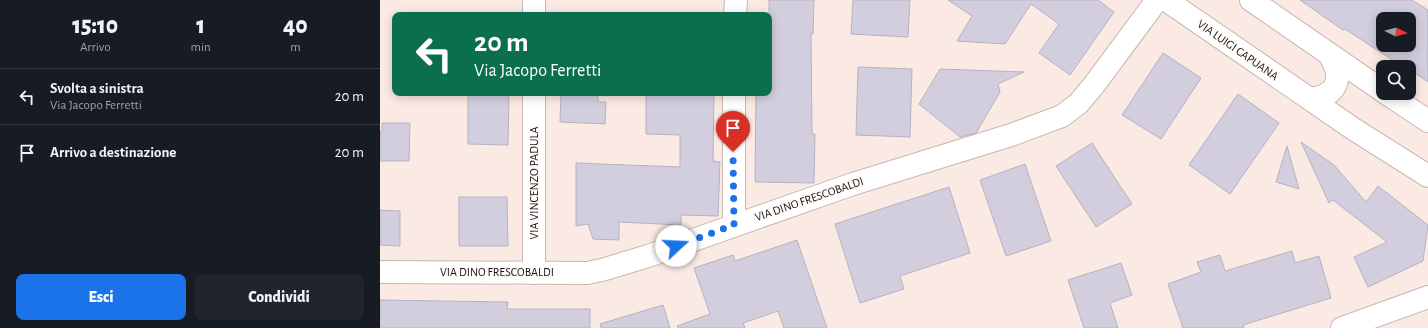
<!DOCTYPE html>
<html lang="it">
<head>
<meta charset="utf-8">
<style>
	:root { --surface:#171b24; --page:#20242c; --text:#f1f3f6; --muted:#9ea1a6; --line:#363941; --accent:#1a73e8 }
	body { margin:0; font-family:"Alegreya Sans",sans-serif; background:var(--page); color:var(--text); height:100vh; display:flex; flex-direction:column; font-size:15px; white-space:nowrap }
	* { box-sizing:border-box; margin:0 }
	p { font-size:13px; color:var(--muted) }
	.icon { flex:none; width:22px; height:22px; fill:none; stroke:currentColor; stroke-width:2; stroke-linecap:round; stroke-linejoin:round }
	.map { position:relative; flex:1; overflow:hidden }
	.side { display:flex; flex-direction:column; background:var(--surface); width:380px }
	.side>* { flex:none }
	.top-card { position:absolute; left:12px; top:12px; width:380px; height:84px; border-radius:8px; box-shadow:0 2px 10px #0003; background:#0b6e4f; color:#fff; overflow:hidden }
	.needle { width:26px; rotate:96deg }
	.buttons { position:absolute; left:996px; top:12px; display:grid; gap:8px }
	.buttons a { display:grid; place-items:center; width:40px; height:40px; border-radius:8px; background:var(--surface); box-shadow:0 2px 10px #0003; font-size:20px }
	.pin { position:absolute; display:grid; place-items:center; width:34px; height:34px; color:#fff; margin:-41px -17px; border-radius:50% 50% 50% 0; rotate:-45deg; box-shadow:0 0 4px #0007 }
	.pin .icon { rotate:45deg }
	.me { position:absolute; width:44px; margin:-22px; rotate:70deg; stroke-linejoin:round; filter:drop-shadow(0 0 3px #0008) }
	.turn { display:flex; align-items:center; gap:14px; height:84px; padding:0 16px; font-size:18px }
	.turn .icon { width:52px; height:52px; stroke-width:2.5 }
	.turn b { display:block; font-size:28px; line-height:34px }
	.eta { display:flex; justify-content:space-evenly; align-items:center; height:68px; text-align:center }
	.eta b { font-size:24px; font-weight:800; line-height:28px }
	.action { display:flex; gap:8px; margin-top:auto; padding:8px 16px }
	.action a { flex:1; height:46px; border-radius:8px; background:var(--accent); color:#fff; font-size:16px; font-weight:800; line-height:46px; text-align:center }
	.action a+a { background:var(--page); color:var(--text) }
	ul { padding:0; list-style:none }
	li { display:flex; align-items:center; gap:12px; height:56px; padding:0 16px; border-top:1px solid var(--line) }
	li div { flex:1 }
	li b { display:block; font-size:15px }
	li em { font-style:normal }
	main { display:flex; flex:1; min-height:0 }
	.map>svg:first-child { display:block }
	.building { fill:#d2cedd; stroke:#b5b2c1; fill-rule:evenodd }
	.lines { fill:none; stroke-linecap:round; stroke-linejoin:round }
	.minor-casing { stroke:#c8b7b1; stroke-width:24 }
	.tertiary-casing { stroke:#c8b7b1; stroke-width:24 }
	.primary-casing { stroke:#c8b7b1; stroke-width:24 }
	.minor { stroke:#fff; stroke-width:22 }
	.tertiary { stroke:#fff; stroke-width:22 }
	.primary { stroke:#fff; stroke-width:22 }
	.route { stroke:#1a73e8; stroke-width:7; stroke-dasharray:0 12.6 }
	.labels { text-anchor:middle; stroke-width:3.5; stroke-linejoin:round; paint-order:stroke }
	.street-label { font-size:12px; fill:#1a1412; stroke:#fefbf9 }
</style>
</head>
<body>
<main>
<section class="side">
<div class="eta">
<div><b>15:10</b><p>Arrivo</p></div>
<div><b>1</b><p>min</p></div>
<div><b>40</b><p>m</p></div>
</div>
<ul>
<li><svg class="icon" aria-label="left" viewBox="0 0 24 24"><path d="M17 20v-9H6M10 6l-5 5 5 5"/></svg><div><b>Svolta a sinistra</b><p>Via Jacopo Ferretti</p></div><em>20 m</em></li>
<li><svg class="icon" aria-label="arrive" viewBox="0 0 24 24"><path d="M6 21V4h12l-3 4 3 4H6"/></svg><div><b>Arrivo a destinazione</b></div><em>20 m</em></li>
</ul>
<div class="action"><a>Esci</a><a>Condividi</a></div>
</section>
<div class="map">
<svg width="1048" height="328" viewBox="0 0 1048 328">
	<rect width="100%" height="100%" fill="#fbeae3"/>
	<g class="building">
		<polygon points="389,0 434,0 433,34 431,34 432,134 435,134 434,183 375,182 376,93 389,93"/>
		<polygon points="473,0 530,0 528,37 471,34"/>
		<polygon points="568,0 718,0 734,12 690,75 659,53 679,24 651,4 625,44 577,41 592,16"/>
		<path d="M920 0H1032L1048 10V82L1029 69V67L1021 63 1020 65 965 29 963 30ZM1003 19H1029V45H1003Z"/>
		<polygon points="783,53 821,78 781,139 742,115"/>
		<polygon points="478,67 532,69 530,137 476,135"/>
		<polygon points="560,69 644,72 618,84 620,92 596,133 580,137 539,104"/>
		<polygon points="88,93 129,93 128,145 88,144"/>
		<polygon points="181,93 218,93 218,102 226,102 225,124 180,122"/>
		<polygon points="266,93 334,93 333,161 340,162 338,216 301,215 301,225 239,222 239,240 213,239 208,224 196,226 196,163 300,167 300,135 266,134"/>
		<polygon points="858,94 899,123 850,194 809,165"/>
		<polygon points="2,123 30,123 29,161 0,161 0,132 2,132"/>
		<polygon points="921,142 954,165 986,202 998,186 1048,225 1043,261 988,287 974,257 1007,242 953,200 949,203"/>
		<polygon points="712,143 752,204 716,227 676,166"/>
		<polygon points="907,146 919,189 896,182"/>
		<polygon points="645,164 671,241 626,256 600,180"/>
		<polygon points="569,187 590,253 520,276 524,289 480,303 455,224"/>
		<polygon points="79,197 127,197 128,246 79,246"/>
		<polygon points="0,210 20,211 20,246 0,245"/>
		<polygon points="417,240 447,328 404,328 398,311 363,323 365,328 298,328 297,326 330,314 314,268 353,255 355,261"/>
		<polygon points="912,251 915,263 939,256 951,298 863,325 864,328 803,328 788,284 821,272 817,262 840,255 845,271"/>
		<polygon points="741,263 752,295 730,303 738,328 704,328 688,280"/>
		<polygon points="0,300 128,302 127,309 210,309 210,328 0,328"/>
		<polygon points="283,305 290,328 221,328 220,324"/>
	</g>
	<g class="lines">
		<defs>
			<g id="minor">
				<polyline points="154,15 154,0"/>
				<polyline points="355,15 356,0"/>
				<path d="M930 99C957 96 964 79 950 56"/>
				<polyline points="354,225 354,93"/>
				<polyline points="0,272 207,273 222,270 268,256 473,184 631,135 682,116 698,104 714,85 777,0"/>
				<polyline points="154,273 154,93"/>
			</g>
			<g id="tertiary">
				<polyline points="786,0 975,130 1048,176"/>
				<polyline points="871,0 1003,91"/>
				<polyline points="1006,93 1048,121"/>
			</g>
			<polyline id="primary" points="962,328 1048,297"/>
		</defs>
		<use href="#minor" class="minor-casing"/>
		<use href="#tertiary" class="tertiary-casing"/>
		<use href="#primary" class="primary-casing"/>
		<use href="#minor" class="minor"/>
		<use href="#tertiary" class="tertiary"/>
		<use href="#primary" class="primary"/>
	</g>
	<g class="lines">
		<polyline class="route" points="296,246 354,225 353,152"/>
	</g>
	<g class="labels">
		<g class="street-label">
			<text transform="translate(858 50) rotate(35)" y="4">VIA LUIGI CAPUANA</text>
			<text transform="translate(154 183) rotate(-90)" y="4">VIA VINCENZO PADULA</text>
			<text transform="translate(429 199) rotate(-19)" y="4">VIA DINO FRESCOBALDI</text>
			<text x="117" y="276">VIA DINO FRESCOBALDI</text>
		</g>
	</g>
</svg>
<div class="buttons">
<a><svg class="needle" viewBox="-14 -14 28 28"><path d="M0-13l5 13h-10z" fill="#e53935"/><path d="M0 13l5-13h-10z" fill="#9ea1a6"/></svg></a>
<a><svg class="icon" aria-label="search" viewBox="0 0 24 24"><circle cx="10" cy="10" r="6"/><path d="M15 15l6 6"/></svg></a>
</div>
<div class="pin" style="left:353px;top:152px;background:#d93025"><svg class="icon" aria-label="arrive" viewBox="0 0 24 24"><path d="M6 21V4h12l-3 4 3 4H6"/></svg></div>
<svg class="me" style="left:296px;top:246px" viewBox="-20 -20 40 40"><circle r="19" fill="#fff"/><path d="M0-13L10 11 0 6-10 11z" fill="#1a73e8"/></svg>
<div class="top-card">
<div class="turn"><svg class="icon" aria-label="left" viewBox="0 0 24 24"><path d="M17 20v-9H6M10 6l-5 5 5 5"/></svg><div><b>20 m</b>Via Jacopo Ferretti</div></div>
</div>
</div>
</main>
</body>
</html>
